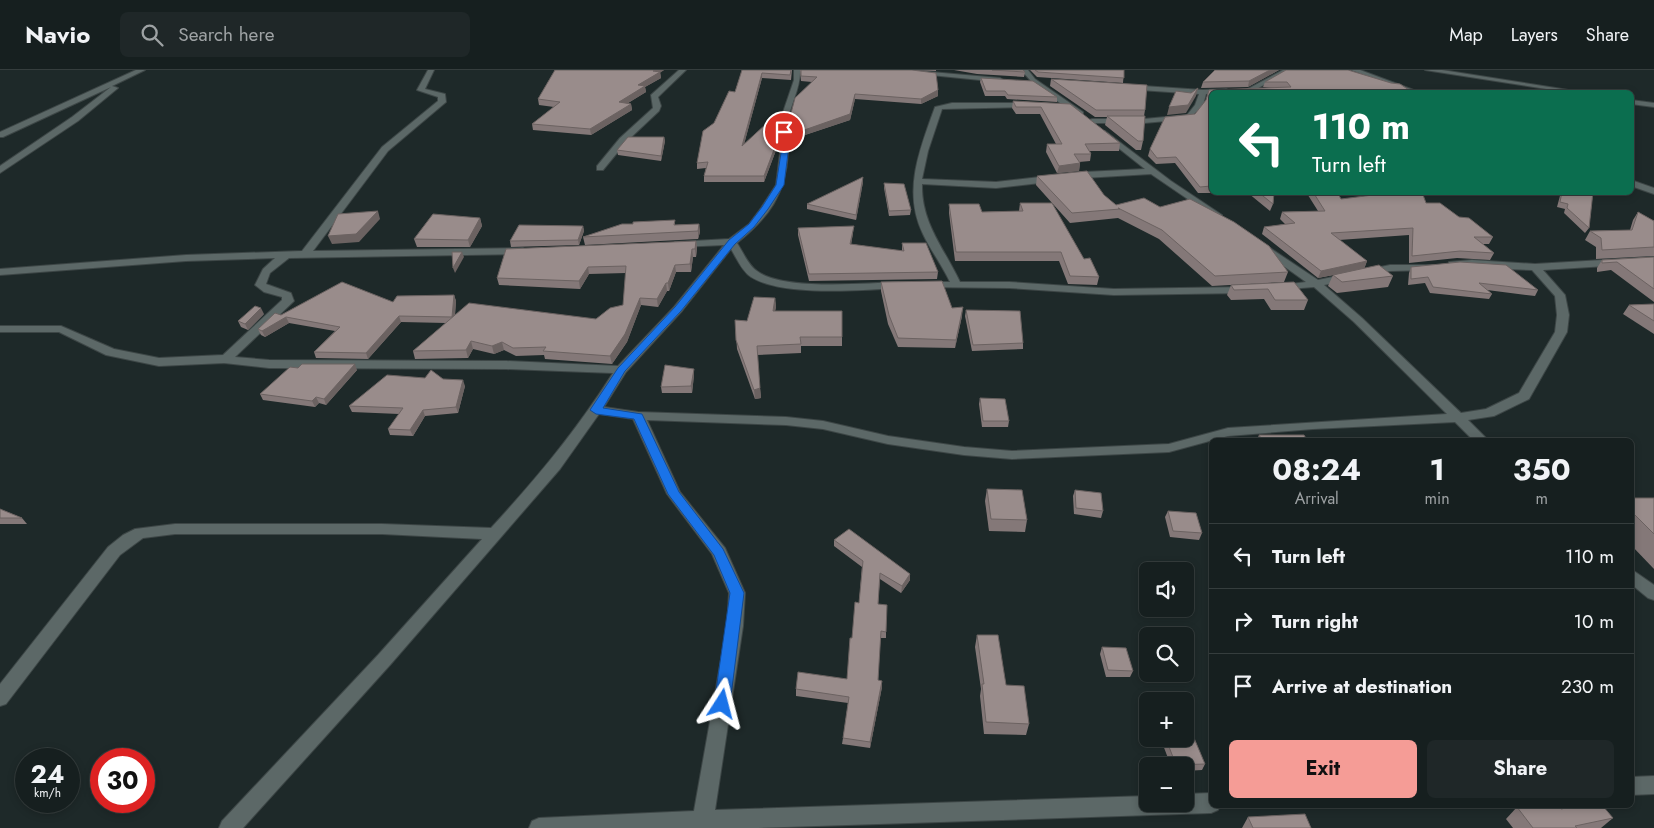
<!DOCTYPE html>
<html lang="en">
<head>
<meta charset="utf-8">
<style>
	:root { --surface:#161f1f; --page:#1f2728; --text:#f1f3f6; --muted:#9ea2a4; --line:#353d3d; --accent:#f59c96 }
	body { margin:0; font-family:Jost,sans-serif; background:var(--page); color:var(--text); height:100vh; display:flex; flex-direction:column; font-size:19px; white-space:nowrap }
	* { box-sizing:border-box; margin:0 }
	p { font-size:16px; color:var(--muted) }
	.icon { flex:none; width:28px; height:28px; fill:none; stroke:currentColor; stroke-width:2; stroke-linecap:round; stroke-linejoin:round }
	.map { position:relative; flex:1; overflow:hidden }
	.panel { position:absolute; left:1209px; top:368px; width:425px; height:370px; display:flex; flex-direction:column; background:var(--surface); border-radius:8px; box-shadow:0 2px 8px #0003,0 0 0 1px var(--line) }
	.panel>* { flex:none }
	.guide { position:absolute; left:1209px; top:20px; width:425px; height:105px; border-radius:8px; box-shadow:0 2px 8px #0003,0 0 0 1px var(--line); background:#0b6e4f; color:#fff; overflow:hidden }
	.tools { position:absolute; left:1139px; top:492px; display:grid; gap:10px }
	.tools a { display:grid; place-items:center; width:55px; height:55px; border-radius:8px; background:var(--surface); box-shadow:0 2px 8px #0003,0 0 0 1px var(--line); font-size:25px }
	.speed { position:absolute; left:15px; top:678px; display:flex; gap:10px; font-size:25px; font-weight:700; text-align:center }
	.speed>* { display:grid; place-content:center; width:65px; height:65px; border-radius:50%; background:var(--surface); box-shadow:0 2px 8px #0003,0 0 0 1px var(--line); line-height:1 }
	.speed small { font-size:12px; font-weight:400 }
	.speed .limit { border:8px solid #d22; background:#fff; color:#111 }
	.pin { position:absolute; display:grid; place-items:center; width:42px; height:42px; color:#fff; margin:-21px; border:2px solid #fff; border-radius:50%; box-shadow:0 1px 5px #0007 }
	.me { position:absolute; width:55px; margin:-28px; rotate:9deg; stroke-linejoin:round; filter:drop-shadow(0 0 4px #0008) }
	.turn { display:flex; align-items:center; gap:18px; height:105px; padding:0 20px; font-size:22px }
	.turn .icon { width:65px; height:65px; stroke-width:2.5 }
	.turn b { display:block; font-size:35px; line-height:42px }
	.eta { display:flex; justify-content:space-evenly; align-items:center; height:85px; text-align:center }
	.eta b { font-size:30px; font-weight:700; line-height:35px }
	.cta { display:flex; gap:10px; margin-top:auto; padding:10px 20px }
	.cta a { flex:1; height:58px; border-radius:8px; background:var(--accent); color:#111; font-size:20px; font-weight:700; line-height:58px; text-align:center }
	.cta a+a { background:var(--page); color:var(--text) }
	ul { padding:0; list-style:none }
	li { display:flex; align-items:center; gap:15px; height:65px; padding:0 20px; border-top:1px solid var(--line) }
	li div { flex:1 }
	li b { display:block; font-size:19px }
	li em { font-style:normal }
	header { display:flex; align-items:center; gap:30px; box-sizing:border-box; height:70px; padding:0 25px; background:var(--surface); border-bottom:1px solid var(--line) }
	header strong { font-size:24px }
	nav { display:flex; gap:28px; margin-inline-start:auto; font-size:18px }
	.search { width:350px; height:45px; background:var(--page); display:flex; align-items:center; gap:12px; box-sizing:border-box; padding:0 18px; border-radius:8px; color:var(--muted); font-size:19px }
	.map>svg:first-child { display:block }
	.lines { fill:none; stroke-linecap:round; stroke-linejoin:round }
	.minor-casing { stroke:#3d4646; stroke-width:2 }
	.minor { fill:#5c6867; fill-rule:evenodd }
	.wall { fill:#847878 }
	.shaded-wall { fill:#6b6261 }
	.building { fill:#998c8b; stroke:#6b6261 }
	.route { fill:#1a73e8; stroke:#114b97 }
</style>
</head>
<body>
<header>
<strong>Navio</strong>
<div class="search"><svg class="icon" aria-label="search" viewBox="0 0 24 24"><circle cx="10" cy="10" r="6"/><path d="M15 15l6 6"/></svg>Search here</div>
<nav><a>Map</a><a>Layers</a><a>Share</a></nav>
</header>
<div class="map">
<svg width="1654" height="758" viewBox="0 0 1654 758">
	<rect width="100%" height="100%" fill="#1e2929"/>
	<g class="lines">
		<defs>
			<g id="minor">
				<polygon points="136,0 145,0 112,16 118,18 78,51 0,103 0,96 72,47 111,17 3,67 0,67 0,62"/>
				<path d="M428 0H434L425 19 445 24 446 32 388 81 313 181 523 178 528 181 523 184 289 188 270 203 266 214 291 223 294 231 235 287 269 290 506 291 618 296 674 237 724 175 679 177 675 176V172L729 169 749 154 761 138 776 115 780 83V51L794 10V0H800C801 18 790 34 788 52 787 62 789 73 788 83 786 124 769 147 737 173 743 182 748 195 757 201 783 221 866 213 899 212L904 215 899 218C861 220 783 227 751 207 742 201 737 189 731 179L682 241 626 302 604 337 638 342 786 347 823 351 888 366 964 377 1012 381 1169 374 1228 358 1447 344 1354 252 1314 217 1276 220V216L1306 212 1257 177V173L1261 172 1318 210 1390 195H1433L1434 197 1429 200 1390 201 1324 215 1362 248 1461 343 1486 339 1519 323 1555 262 1557 245 1555 226 1532 200 1453 197 1449 196V192L1472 190 1535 194 1654 187V193L1543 200 1565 225 1569 245 1567 262 1529 329 1494 346 1468 350 1488 370H1473L1455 352 1313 359 1228 366 1169 382 1012 389 964 385 888 374 823 359 786 355 647 350 680 422 725 478 745 523 743 556 715 740 1148 726V734H1185V724L1211 723V735H1220L1218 740 1211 743 758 758H529L532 751 539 748 694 741 727 556 729 523 712 484 667 424 633 349 599 344 560 399 390 595 243 758H219L222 751 378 585 482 469 382 464H175L143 468 120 485 6 634 0 636V614L108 477 123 465 135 459 175 454H382L491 458C537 408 576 361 613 303L506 299 269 298 224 293 159 296 106 285 59 262H0V256H61L114 279 159 288 223 285 282 230V227L264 222 255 215 263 199 275 188 186 191 0 205V199L186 185 302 181 382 77 438 31V27L417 20Z"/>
				<polygon points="679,0 686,0 658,27 661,36 659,41 626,72 603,100 597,100 597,96 620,68 653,38 651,25"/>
				<polygon points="881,0 908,0 1000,8 1003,10 1000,12"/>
				<polygon points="1021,0 1028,0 1035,9 1083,42 1083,46 1077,46 1031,11"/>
				<polygon points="1283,0 1291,0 1251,22 1244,21"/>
				<polygon points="1351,0 1360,0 1419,22 1410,22"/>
				<polygon points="1425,0 1442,0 1581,22 1566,22"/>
				<polygon points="1128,15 1203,20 1226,19 1230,21 1206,24 1203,35 1189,49 1144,53 1089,53 1088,51 1092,49 1144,49 1187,45 1195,35 1199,24 1125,19"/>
				<polygon points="1631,30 1654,33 1654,37 1631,34"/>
				<path d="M952 33H1031L1035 35 1031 37 942 39 928 81 922 109 996 112 1084 102 1145 99 1102 65V61H1105L1171 111 1222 145 1214 147 1151 104 1084 108 996 118 922 114C921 153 944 178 960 212H1009L1114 219 1246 217 1251 220 1246 223 1114 225 1009 218 921 217V213L925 212H950C942 195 931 181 923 164 902 121 920 79 935 37Z"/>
				<polygon points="1631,110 1654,118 1654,124 1631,116"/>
				<polygon points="1631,499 1654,515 1654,530 1648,528 1631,514"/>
				<polygon points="1654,706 1654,724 1631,725 1631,707"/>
			</g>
		</defs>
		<use href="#minor" class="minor-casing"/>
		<use href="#minor" class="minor"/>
	</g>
	<g class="wall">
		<polygon points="555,0 664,0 660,2 661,8 645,17 646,22 628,33 631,34 632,40 591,65 533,60 532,54 554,37 539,35 538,29"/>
		<polygon points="742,0 792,0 791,10 762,8 744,74 778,75 764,112 704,112 704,106 706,98 697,99 697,93 714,53 735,22"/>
		<polygon points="800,0 938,20 938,26 921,34 855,29 850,50 790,70 812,12 801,11"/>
		<polygon points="912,0 936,0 936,1"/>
		<polygon points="954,0 1023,0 1025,2 1024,7 977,4"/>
		<polygon points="1030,0 1124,0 1123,13 1037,7"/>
		<polygon points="1215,0 1279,0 1248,17 1201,18 1203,12"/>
		<polygon points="1286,0 1348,0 1391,13 1400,14 1412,22 1211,22 1211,122 1274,122 1273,134 1270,141 1248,123 1198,123 1175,93 1156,94 1148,86 1150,79 1165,47 1195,44 1206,30 1209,20 1277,18 1263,17 1265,12"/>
		<polygon points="981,8 1057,27 1057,32 1007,29 1005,26 985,26 980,12"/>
		<polygon points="1051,9 1145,40 1144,46 1143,71 1141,80 1136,80 1105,55 1107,47 1095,47 1050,16"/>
		<polygon points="1013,31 1070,34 1120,73 1119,81 1090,81 1091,84 1090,91 1079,92 1080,93 1079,101 1057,103 1046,82 1047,74 1056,74 1040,44 1016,44 1012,38"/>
		<polygon points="664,67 665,71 661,91 618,85 617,80"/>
		<polygon points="1037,106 1104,125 1116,135 1160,137 1288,202 1284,212 1212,216 1159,169 1118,148 1070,153 1036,115"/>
		<polygon points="863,112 856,150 807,139 807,134"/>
		<polygon points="884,113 911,140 910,145 889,146 884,118"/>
		<polygon points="1306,122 1337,122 1341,129 1426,133 1459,147 1493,167 1489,174 1483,174 1494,183 1490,190 1457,188 1409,193 1409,165 1339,170 1367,191 1364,199 1318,208 1262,164 1264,157 1285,154 1280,149 1282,142 1318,141"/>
		<polygon points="1561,122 1593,122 1589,158 1585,163 1564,143 1565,139 1557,137"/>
		<polygon points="1020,133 1084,189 1099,207 1097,215 1068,214 1059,191 955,191 949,143 949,134 982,142 1019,141"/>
		<polygon points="1638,142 1654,151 1654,186 1596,189 1596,177 1585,170 1590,161 1630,160 1633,150"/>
		<polygon points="480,148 482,156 470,177 417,177 414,169"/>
		<polygon points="675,150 675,155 699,154 700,162 698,169 585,175 583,167 633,154"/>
		<polygon points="583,156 584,161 579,175 511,177 510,171"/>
		<polygon points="798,158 853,163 851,174 902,181 902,173 938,202 937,209 809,211 798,165"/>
		<polygon points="696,171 697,178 696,187 693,187 691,202 676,202 669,221 667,221 658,237 641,235 627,272 612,294 545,289 544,285 516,286 504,280 494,284 473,279 468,288 415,289 413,281 446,253 401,252 368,289 316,288 314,282 335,261 289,253 265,267 261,265 258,259 281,245 454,225 456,231 455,246 596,249 623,235 626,203 589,204 580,219 499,215 497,208"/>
		<polygon points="1654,187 1654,232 1611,200 1597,202 1597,198 1602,190"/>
		<polygon points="1411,197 1538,220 1535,226 1487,220 1492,224 1489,229 1430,223 1425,213 1408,215 1409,203"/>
		<polygon points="1333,205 1393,206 1388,217 1337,223 1328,216"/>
		<polygon points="881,212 952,238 962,246 955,278 898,277 888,254 881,221"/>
		<polygon points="1294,212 1308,230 1304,240 1271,240 1264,229 1231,230 1227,225 1231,215"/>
		<polygon points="775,228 776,237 775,241 842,267 842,276 801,276 801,283 757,285 761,328 755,329 737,279 735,250 747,251"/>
		<polygon points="1654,234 1654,264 1623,244 1629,235"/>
		<polygon points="966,240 1023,273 1023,279 972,281 965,246"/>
		<polygon points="264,244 248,260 241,257 238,251"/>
		<polygon points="298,298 357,300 326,335 319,333 315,337 263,330 260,324"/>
		<polygon points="694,305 692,323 662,323 661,317"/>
		<polygon points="443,309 465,316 458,343 425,346 413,366 390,365 388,359 399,344 352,342 349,336"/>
		<polygon points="980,328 1009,351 1008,357 982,357 979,334"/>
		<polygon points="1259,365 1307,370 1257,370"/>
		<polygon points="987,419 1027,450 1025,462 989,461 985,431"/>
		<polygon points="1075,420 1103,441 1101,448 1074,444 1073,426"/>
		<polygon points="1631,428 1654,428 1654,499 1631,475"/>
		<polygon points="0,439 22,448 27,454 0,454"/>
		<polygon points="1168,441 1202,463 1199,470 1170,467 1165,447"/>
		<polygon points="834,470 910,504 910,510 901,523 880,509 878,534 886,562 886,568 880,568 878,610 882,617 870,678 842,674 843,668 848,633 796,626 796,619 847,609 852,568 859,533 862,497 834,476"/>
		<polygon points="977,565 1029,654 1026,665 984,664 980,626 981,619 975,577"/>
		<polygon points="1102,577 1133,601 1130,607 1106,607 1100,584"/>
		<polygon points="1166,669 1205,694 1202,700 1185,701 1185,696 1171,696 1163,675"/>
		<polygon points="1517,737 1561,739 1613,748 1601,758 1513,758 1506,749"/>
		<polygon points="1248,747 1311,758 1242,758"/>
	</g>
	<g class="shaded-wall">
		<polygon points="655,0 664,0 660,3 660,2 661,8 645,17 646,22 620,38 619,32"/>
		<polygon points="1270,0 1279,0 1248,17 1249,11"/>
		<polygon points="762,3 762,8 742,82 742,76"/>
		<polygon points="1198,18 1196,26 1186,43 1167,45 1169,37"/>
		<polygon points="938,20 938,26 921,34 921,29"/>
		<polygon points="855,24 855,29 850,50 790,70 790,65"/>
		<polygon points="631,34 632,40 591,65 590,59"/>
		<polygon points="779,42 778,75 764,112 764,106"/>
		<polygon points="664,67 665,71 661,91 661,86"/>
		<polygon points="1080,93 1079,101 1057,103 1059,96"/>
		<polygon points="863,107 863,112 856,150 856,145"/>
		<polygon points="378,141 380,149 359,172 332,174 328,166"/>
		<polygon points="480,148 482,156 470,177 468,170"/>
		<polygon points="699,154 700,162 698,169 698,161"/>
		<polygon points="583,156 584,161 579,175 578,170"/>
		<polygon points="854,156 853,163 850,182 850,174"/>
		<polygon points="696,171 697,178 696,187 695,179"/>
		<polygon points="692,179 693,187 691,202 690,194"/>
		<polygon points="462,182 464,187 455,203 453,198"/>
		<polygon points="1367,191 1364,199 1318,208 1321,201"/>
		<polygon points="675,195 676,202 669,221 668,213"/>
		<polygon points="588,197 589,204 580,219 579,211"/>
		<polygon points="666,213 667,221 658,237 657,229"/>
		<polygon points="454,225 456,231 454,253 452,247"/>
		<polygon points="640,228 641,235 627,272 612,294 610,286"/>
		<polygon points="775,228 776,237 773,250 773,241"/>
		<polygon points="963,237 962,246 955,278 956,270"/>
		<polygon points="261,238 264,244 248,260 245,254"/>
		<polygon points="399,246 401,252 368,289 366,283"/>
		<polygon points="286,247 289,253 265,267 262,261"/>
		<polygon points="471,271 473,279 468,288 466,280"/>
		<polygon points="502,272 504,280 494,284 492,276"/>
		<polygon points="355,294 357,300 326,335 324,329"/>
		<polygon points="694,299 694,305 692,323 691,316"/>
		<polygon points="463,310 465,316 458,343 456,337"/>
		<polygon points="760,318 761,328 755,329 754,320"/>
		<polygon points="316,327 319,333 315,337 312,331"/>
		<polygon points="423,340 425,346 413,366 410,360"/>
		<polygon points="910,504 910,510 901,523 902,516"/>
		<polygon points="882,611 882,617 870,678 870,672"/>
	</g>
	<g class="building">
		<polygon points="555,0 655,0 653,1 660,2 638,15 645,16 619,32 631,34 590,59 532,54 560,32 538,29"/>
		<polygon points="742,0 791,0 790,5 762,3 742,76 779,42 778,69 764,106 704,106 708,92 697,93 703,61 714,53 729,21 735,22"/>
		<polygon points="801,0 912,0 936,3 938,20 921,29 855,24 850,44 790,65 790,47 795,28 817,7 801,6"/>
		<polygon points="992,0 1023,0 1025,2"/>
		<polygon points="1035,0 1124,0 1124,8 1038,2"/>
		<polygon points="1215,0 1270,0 1249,11 1203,12"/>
		<polygon points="1286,0 1348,0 1391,13 1400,14 1412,22 1211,22 1211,116 1200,117 1176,87 1157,88 1150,79 1165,47 1195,44 1206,30 1209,20 1291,17 1287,12 1265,12"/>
		<polygon points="981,8 1033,11 1057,27 1008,25 1005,21 986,21"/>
		<polygon points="1051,9 1147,15 1145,40 1096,40"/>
		<polygon points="1198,18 1188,35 1169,37 1176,21 1191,23"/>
		<polygon points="1013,31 1070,34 1120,73 1085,74 1091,84 1074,84 1080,93 1059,96 1047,74 1062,74 1041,37 1016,37"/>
		<polygon points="1107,46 1145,46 1143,71 1138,71"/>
		<polygon points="628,67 664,67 661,86 617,80"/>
		<polygon points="1087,101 1104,125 1116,135 1144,128 1160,137 1190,129 1234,152 1269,176 1288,202 1215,206 1162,160 1118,138 1120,139 1072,143 1037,106"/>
		<polygon points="863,107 856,145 807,134"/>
		<polygon points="884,113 904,114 911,140 889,141"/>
		<polygon points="1258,122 1274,122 1273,134"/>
		<polygon points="1313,122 1337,122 1341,129 1397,122 1422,122 1426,133 1440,133 1459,147 1469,148 1493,167 1474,167 1494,183 1460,181 1412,186 1413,158 1331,163 1367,191 1321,201 1264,157 1295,153 1282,142 1325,141"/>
		<polygon points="1562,122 1593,122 1589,158 1567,138 1568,134 1560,132"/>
		<polygon points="1020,133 1052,133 1084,189 1090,188 1099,207 1070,206 1061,182 956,182 949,134 979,134 982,142 1023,141"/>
		<polygon points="378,141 356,164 328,166 338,144"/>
		<polygon points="1638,142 1654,151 1654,177 1602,180 1601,168 1590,161 1632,160"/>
		<polygon points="433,144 480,148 468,170 414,169"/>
		<polygon points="675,150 674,155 699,154 698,161 583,167 622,154 633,154 633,152"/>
		<polygon points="519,155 583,156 578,170 510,171"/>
		<polygon points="854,156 850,174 904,181 902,173 926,173 938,202 809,204 798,158"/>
		<polygon points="696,171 695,179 692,179 690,194 675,195 668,213 666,213 657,229 640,228 625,264 610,286 543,281 546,277 513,278 502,272 492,276 471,271 466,280 413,281 469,233 596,249 610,238 623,235 626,196 588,197 579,211 497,208 506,179"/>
		<polygon points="452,182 462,182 453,198"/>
		<polygon points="1654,187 1654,219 1617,192 1602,193 1602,190"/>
		<polygon points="1460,192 1506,195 1538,220 1479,213 1492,224 1433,217 1428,207 1411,209 1411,197"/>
		<polygon points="1379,195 1393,206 1342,212 1333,205"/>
		<polygon points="942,211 952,238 963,237 956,270 898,268 889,245 881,212"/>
		<polygon points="342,212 393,232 397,226 454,225 452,247 399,246 366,283 314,282 340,257 286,247 262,261 258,259 275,243 281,245"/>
		<polygon points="1294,212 1308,230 1275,230 1268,219 1234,220 1231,215"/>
		<polygon points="754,227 775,228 773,241 842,241 842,267 800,267 801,274 757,276 760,318 754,320 736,270 735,250 747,251"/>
		<polygon points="1654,234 1654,251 1629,235"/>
		<polygon points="255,236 261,238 245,254 238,251"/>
		<polygon points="966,240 1020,241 1023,273 973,275"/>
		<polygon points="302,294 355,294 324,329 316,327 312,331 260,324 290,297 298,298"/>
		<polygon points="665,295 694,299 691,316 661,317"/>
		<polygon points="431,300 443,309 463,310 456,337 423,340 410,360 388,359 403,338 349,336 387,305 425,308"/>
		<polygon points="980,328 1005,329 1009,351 983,351"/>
		<polygon points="1259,365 1304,365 1307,370 1262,370"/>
		<polygon points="987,419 1022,420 1027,450 991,449"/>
		<polygon points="1075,420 1101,423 1103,441 1076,438"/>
		<polygon points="1631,428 1654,428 1654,464 1631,441"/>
		<polygon points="0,439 22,448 0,448"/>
		<polygon points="1168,441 1196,443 1202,463 1173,461"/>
		<polygon points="849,459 910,504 902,516 880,503 878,534 887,535 886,562 881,561 878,610 882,611 870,672 843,668 849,627 796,619 798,602 847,609 850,568 852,568 855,532 859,533 863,491 834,470"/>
		<polygon points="977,565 998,565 1006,615 1024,616 1029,654 986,652 982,614 984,614"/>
		<polygon points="1102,577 1126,578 1133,601 1108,600"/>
		<polygon points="1185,668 1194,668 1205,694 1176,695 1166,669"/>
		<polygon points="1531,735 1558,735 1561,739 1581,735 1602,735 1613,748 1575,756 1577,758 1533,758 1517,737"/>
		<polygon points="1305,744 1311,758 1253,758 1248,747"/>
	</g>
	<polygon class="route" points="784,60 787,62 788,83 784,115 768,139 754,157 735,174 681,241 625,301 603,338 642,344 679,422 723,479 744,523 730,634 727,638 722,640 717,638 714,634 730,523 714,485 668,424 634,349 596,344 590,340 618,298 675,237 729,170 749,154 762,137 776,115 781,83 780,62"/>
</svg>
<div class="tools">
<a><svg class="icon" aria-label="sound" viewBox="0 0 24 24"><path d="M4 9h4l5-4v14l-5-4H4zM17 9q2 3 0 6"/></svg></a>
<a><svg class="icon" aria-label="search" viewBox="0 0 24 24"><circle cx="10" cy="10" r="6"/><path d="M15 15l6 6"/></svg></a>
<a>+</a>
<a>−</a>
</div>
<div class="speed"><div>24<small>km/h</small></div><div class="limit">30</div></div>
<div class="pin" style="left:784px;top:62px;background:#d93025"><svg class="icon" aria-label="arrive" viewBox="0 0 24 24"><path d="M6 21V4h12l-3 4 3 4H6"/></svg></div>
<svg class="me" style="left:722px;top:634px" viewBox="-20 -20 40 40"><path d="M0-17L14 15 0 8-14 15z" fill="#1a73e8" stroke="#fff" stroke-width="4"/></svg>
<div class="guide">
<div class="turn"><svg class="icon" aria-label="left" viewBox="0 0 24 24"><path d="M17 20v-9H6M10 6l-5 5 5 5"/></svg><div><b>110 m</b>Turn left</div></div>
</div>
<section class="panel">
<div class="eta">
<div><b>08:24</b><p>Arrival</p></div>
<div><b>1</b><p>min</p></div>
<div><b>350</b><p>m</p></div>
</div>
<ul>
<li><svg class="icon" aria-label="left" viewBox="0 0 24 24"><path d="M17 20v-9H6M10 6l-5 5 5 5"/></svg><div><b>Turn left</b></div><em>110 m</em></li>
<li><svg class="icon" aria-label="right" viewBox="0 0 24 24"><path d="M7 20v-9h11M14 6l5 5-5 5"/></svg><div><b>Turn right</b></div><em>10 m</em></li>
<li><svg class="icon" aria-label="arrive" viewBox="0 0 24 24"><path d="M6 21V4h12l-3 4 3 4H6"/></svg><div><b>Arrive at destination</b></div><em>230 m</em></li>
</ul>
<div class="cta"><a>Exit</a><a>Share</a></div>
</section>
</div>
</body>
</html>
